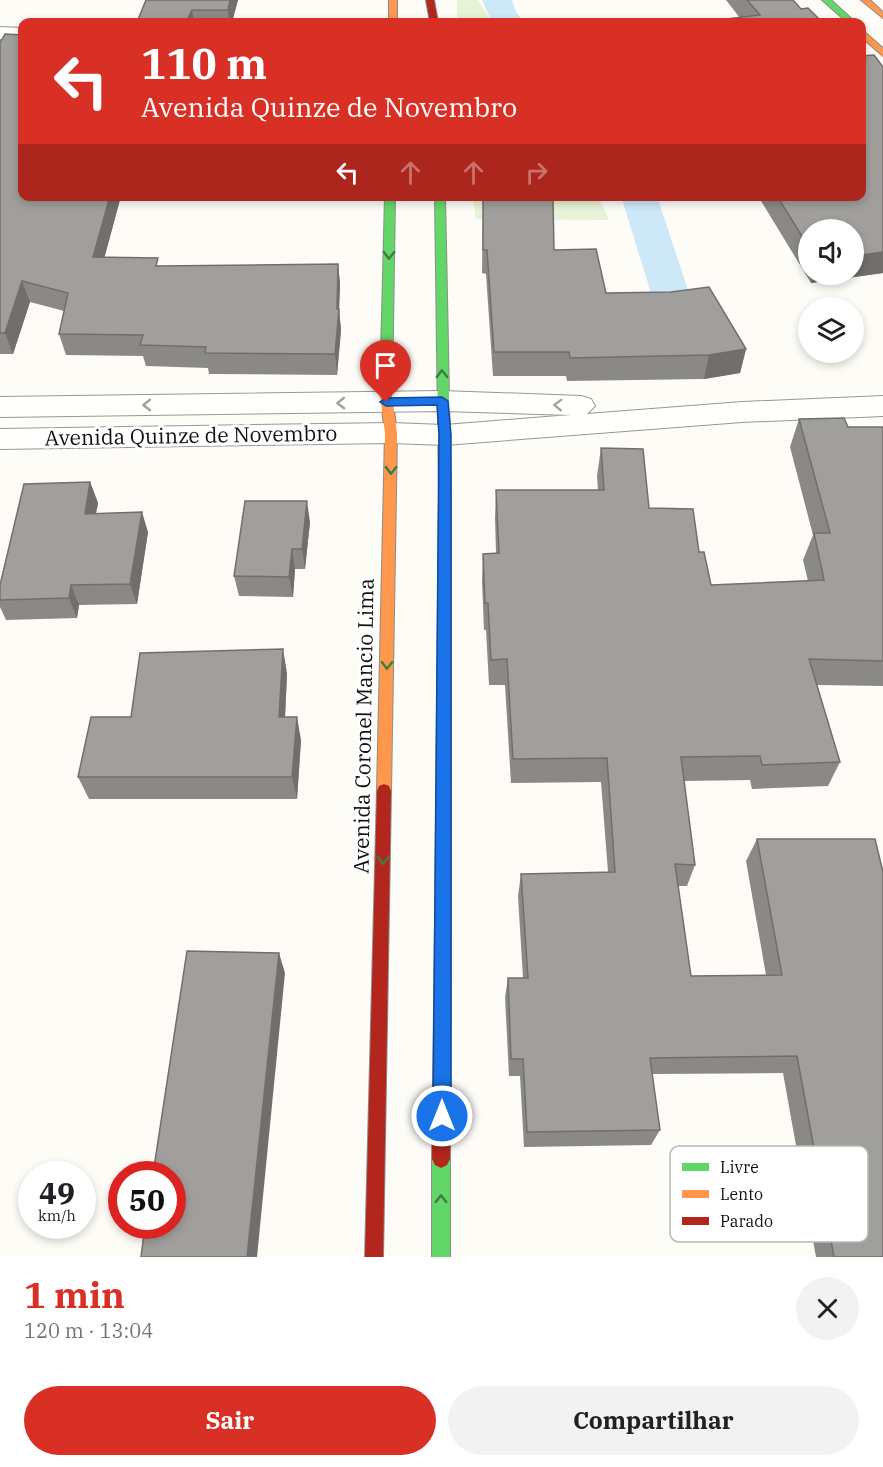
<!DOCTYPE html>
<html lang="pt">
<head>
<meta charset="utf-8">
<style>
	:root { --surface:#fff; --page:#f2f2f2; --text:#202124; --muted:#757577; --accent:#d93025 }
	body { margin:0; font-family:"IBM Plex Serif",serif; background:var(--page); color:var(--text); height:100vh; display:flex; flex-direction:column; font-size:22px; white-space:nowrap }
	* { box-sizing:border-box; margin:0 }
	p { font-size:20px; color:var(--muted) }
	.icon { flex:none; width:33px; height:33px; fill:none; stroke:currentColor; stroke-width:2; stroke-linecap:round; stroke-linejoin:round }
	.map { position:relative; height:1257px; overflow:hidden }
	.panel { display:flex; flex-direction:column; background:var(--surface); flex:1 }
	.panel>* { flex:none }
	.top-card { position:absolute; left:18px; top:18px; width:848px; height:183px; border-radius:12px; box-shadow:0 3px 9px #0003; background:#d93025; color:#fff; overflow:hidden }
	.controls { position:absolute; left:798px; top:219px; display:grid; gap:12px }
	.controls a { display:grid; place-items:center; width:66px; height:66px; border-radius:50%; background:var(--surface); box-shadow:0 3px 9px #0003; font-size:30px }
	.speed { position:absolute; left:18px; top:1161px; display:flex; gap:12px; font-size:30px; font-weight:700; text-align:center }
	.speed>* { display:grid; place-content:center; width:78px; height:78px; border-radius:50%; background:var(--surface); box-shadow:0 3px 9px #0003; line-height:1 }
	.speed small { font-size:15px; font-weight:400 }
	.speed .limit { border:9px solid #d22; background:#fff; color:#111 }
	.pin { position:absolute; display:grid; place-items:center; width:51px; height:51px; color:#fff; margin:-62px -26px; border-radius:50% 50% 50% 0; rotate:-45deg; box-shadow:0 0 6px #0007 }
	.pin .icon { rotate:45deg }
	.me { position:absolute; width:66px; margin:-33px; rotate:0deg; stroke-linejoin:round; filter:drop-shadow(0 0 4px #0008) }
	.turn { display:flex; align-items:center; gap:21px; height:126px; padding:0 24px; font-size:27px }
	.turn .icon { width:78px; height:78px; stroke-width:2.5 }
	.turn b { display:block; font-size:42px; line-height:51px }
	.lanes { display:flex; align-items:center; height:57px; padding:0 24px; background:#0003; justify-content:center; gap:30px; direction:ltr }
	.lanes .off { opacity:.35 }
	.round { display:grid; place-items:center; flex:none; width:63px; height:63px; border-radius:32px; background:var(--page) }
	.summary { display:flex; align-items:center; justify-content:space-between; height:102px; padding:0 24px }
	h1 { font-size:36px; font-weight:700; line-height:45px; color:var(--accent) }
	.primary-button { display:flex; gap:12px; margin-top:auto; padding:12px 24px }
	.primary-button a { flex:1; height:69px; border-radius:36px; background:var(--accent); color:#fff; font-size:24px; font-weight:700; line-height:69px; text-align:center }
	.primary-button a+a { background:var(--page); color:var(--text) }
	.map>svg:first-child { display:block }
	.green { fill:#e7f3d7 }
	.lines { fill:none; stroke-linecap:round; stroke-linejoin:round }
	.canal { fill:#cde8f7; fill-rule:evenodd }
	.street-casing { stroke:#979795; stroke-width:2 }
	.fast-casing { stroke:#8e8d8b; stroke-width:2 }
	.slow-casing { stroke:#8e8d8b; stroke-width:2 }
	.jam-casing { stroke:#8e8d8b; stroke-width:2 }
	.street { fill:#fffffe; fill-rule:evenodd }
	.fast { fill:#63d668; fill-rule:evenodd }
	.slow { fill:#ff974d; fill-rule:evenodd }
	.jam { fill:#b3261e; fill-rule:evenodd }
	.wall { fill:#8a8986; fill-rule:evenodd }
	.shaded-wall { fill:#716f6d }
	.building { fill:#a19f9c; stroke:#716f6d; stroke-width:1.5 }
	.oneway { stroke:#3e7d41 }
	.oneway2 { stroke:#a0a09f }
	.route { fill:#1a73e8; stroke:#114b97; stroke-width:1.5 }
	.labels { text-anchor:middle; stroke-width:6; stroke-linejoin:round; paint-order:stroke }
	.street-label { font-size:21px; fill:#111; stroke:#fff }
	.key { fill:#fff; stroke:#b8b8b8; stroke-width:1.5 }
	.key-label { font-size:16px; fill:#111 }
</style>
</head>
<body>
<div class="map">
<svg width="883" height="1257" viewBox="0 0 883 1257">
	<rect width="100%" height="100%" fill="#fdfcf7"/>
	<g class="green">
		<polygon points="457,0 478,0 492,22 457,22"/>
		<polygon points="473,197 599,197 609,220 476,219"/>
	</g>
	<g class="lines">
		<g class="canal">
			<polygon points="482,0 512,0 516,12 524,22 492,22"/>
			<polygon points="621,196 657,196 689,293 684,302 670,305 656,302 651,293"/>
		</g>
		<defs>
			<g id="street">
				<polygon points="0,27 22,28 22,40 0,39"/>
				<polygon points="442,391 581,396 591,399 595,406 587,414 742,402 883,396 883,416 742,422 445,445 391,443 0,449 0,429 391,423 445,425 571,415 442,411 0,417 0,397"/>
			</g>
			<g id="fast">
				<polygon points="822,0 831,0 855,22 847,22"/>
				<polygon points="385,196 395,196 392,395 386,399 380,395"/>
				<polygon points="435,196 445,196 451,496 445,501 439,496"/>
				<polygon points="441,1150 447,1153 450,1159 450,1257 432,1257 432,1159 435,1153"/>
			</g>
			<g id="slow">
				<rect x="389" y="0" width="8" height="22"/>
				<polygon points="861,0 870,0 883,12 883,18"/>
				<polygon points="861,29 883,48 883,56 861,37"/>
				<polygon points="386,391 392,395 397,433 391,791 389,796 384,798 379,796 377,791 385,433 380,395"/>
				<polygon points="445,491 451,496 451,930 449,935 443,938 437,935 435,930 439,496"/>
			</g>
			<g id="jam">
				<polygon points="426,0 434,0 438,22 430,22"/>
				<polygon points="384,784 389,786 391,791 383,1257 365,1257 377,791 379,786"/>
				<polygon points="443,922 449,925 451,930 450,1159 447,1165 441,1168 435,1165 432,1159 435,930 437,925"/>
			</g>
		</defs>
		<use href="#street" class="street-casing"/>
		<use href="#fast" class="fast-casing"/>
		<use href="#slow" class="slow-casing"/>
		<use href="#jam" class="jam-casing"/>
		<use href="#street" class="street"/>
		<use href="#fast" class="fast"/>
		<use href="#slow" class="slow"/>
		<use href="#jam" class="jam"/>
	</g>
	<g class="wall">
		<polygon points="146,0 238,0 232,22 137,22"/>
		<polygon points="726,0 793,0 801,9 740,18"/>
		<polygon points="0,41 22,196 121,196 104,258 160,266 338,264 340,284 339,309 341,330 337,375 209,374 208,368 146,366 143,356 66,355 59,334 64,311 30,302 13,354 0,354"/>
		<path d="M883 67V273L811 283 758 196H861ZM808 230 854 274H808Z"/>
		<polygon points="483,197 554,250 606,293 746,349 740,373 704,379 567,381 566,376 493,376 486,274 482,273"/>
		<polygon points="799,419 848,427 883,427 883,686 817,685 840,762 828,786 752,789 750,780 684,781 695,865 687,886 678,886 691,976 766,975 746,861 757,839 883,1257 816,1257 783,1073 652,1074 660,1130 651,1145 524,1147 520,1076 509,1076 505,997 508,978 523,978 518,896 521,874 608,872 601,782 511,783 505,685 489,685 486,630 484,630 482,581 483,554 496,553 495,518 496,490 598,490 597,476 601,448 649,508 699,552 711,585 808,581 803,560 813,535 790,447"/>
		<polygon points="90,482 98,503 96,513 148,532 137,604 79,605 77,618 6,620 0,607 0,585"/>
		<polygon points="310,522 305,569 295,569 293,597 239,596 234,576"/>
		<polygon points="287,673 285,717 301,740 297,799 89,799 78,777 131,717"/>
	</g>
	<g class="shaded-wall">
		<polygon points="230,0 238,0 232,22 229,22 228,10"/>
		<polygon points="192,10 194,22 186,22"/>
		<polygon points="110,196 121,196 99,278 93,257"/>
		<polygon points="883,252 883,273 811,283 813,274 854,274 854,256"/>
		<polygon points="338,264 340,284 339,311 339,309 341,330 337,375 335,354"/>
		<polygon points="22,281 30,302 13,354 5,333"/>
		<polygon points="746,349 740,373 704,379 709,355"/>
		<polygon points="90,482 98,503 92,534 85,514"/>
		<polygon points="307,501 310,522 305,569 302,549"/>
		<polygon points="142,512 148,532 137,604 130,584"/>
		<polygon points="292,549 295,569 293,597 289,577"/>
		<polygon points="71,585 79,605 77,618 69,598"/>
		<polygon points="283,649 287,673 284,740 279,717"/>
		<polygon points="297,717 301,740 297,799 292,777"/>
		<polygon points="279,953 285,973 257,1257 247,1257"/>
	</g>
	<g class="building">
		<polygon points="146,0 230,0 228,10 192,10 186,22 137,22"/>
		<polygon points="747,0 793,0 801,9 808,8 822,22 701,22 760,15"/>
		<polygon points="5,34 22,35 22,108 20,112 22,112 22,196 110,196 93,257 158,258 156,266 338,264 337,309 339,309 335,354 205,353 206,347 140,345 143,335 59,334 68,293 22,281 5,333 0,333 0,41 1,41"/>
		<polygon points="874,55 883,67 883,252 854,256 854,230 808,230 808,246 777,196 861,196 861,56"/>
		<polygon points="483,197 553,199 554,250 596,249 606,293 671,292 709,287 746,349 709,355 570,358 569,352 494,352 487,250 483,250"/>
		<polygon points="844,418 848,427 883,427 883,661 809,659 840,762 762,765 760,756 681,757 695,865 675,864 691,976 782,975 757,839 875,839 883,872 883,1257 834,1257 797,1056 650,1058 660,1130 527,1132 523,1059 511,1059 508,978 528,978 521,874 615,872 607,758 513,759 507,659 491,660 488,603 485,603 483,554 499,553 496,490 604,490 601,448 643,449 649,508 693,509 699,552 704,552 711,585 824,580 814,533 830,533 799,419"/>
		<polygon points="90,482 85,514 142,512 130,584 71,585 69,598 0,600 0,585 24,484"/>
		<polygon points="245,501 307,501 302,549 292,549 289,577 234,576"/>
		<polygon points="283,649 279,717 297,717 292,777 78,777 91,717 131,717 140,653"/>
		<polygon points="187,951 279,953 247,1257 141,1257 145,1226 172,1226 172,1174 153,1174"/>
	</g>
	<defs><path id="oneway-chevron" d="M-2-3.5L2.5 0L-2 3.5" fill="none" stroke-width="1.6" stroke-linecap="round" stroke-linejoin="round" transform="scale(1.5)"/></defs>
	<g class="oneway">
		<use href="#oneway-chevron" transform="translate(389 255) rotate(91)"/>
		<use href="#oneway-chevron" transform="translate(442 374) rotate(-91)"/>
		<use href="#oneway-chevron" transform="translate(391 470) rotate(91)"/>
		<use href="#oneway-chevron" transform="translate(387 665) rotate(91)"/>
		<use href="#oneway-chevron" transform="translate(383 860) rotate(91)"/>
		<use href="#oneway-chevron" transform="translate(441 1199) rotate(-90)"/>
	</g>
	<g class="oneway2">
		<use href="#oneway-chevron" transform="translate(341 403) rotate(179)"/>
		<use href="#oneway-chevron" transform="translate(147 405) rotate(179)"/>
		<use href="#oneway-chevron" transform="translate(558 405) rotate(-178)"/>
	</g>
	<polygon class="route" points="442,397 448,401 451,435 451,1116 448,1122 442,1125 435,1122 433,1116 439,435 437,405 386,406 380,402 386,398"/>
	<g class="labels">
		<g class="street-label">
			<text transform="translate(191 436) rotate(-1)" y="7">Avenida Quinze de Novembro</text>
			<text transform="translate(364 726) rotate(-89)" y="7">Avenida Coronel Mancio Lima</text>
		</g>
	</g>
	<rect x="670" y="1146" width="198" height="96" rx="9" class="key"/>
	<rect x="682" y="1163" width="27" height="8" fill="#63d668"/>
	<rect x="682" y="1190" width="27" height="8" fill="#ff974d"/>
	<rect x="682" y="1217" width="27" height="8" fill="#b3261e"/>
	<g class="key-label">
		<text x="720" y="1173">Livre</text>
		<text x="720" y="1200">Lento</text>
		<text x="720" y="1227">Parado</text>
	</g>
</svg>
<div class="controls">
<a><svg class="icon" aria-label="sound" viewBox="0 0 24 24"><path d="M4 9h4l5-4v14l-5-4H4zM17 9q2 3 0 6"/></svg></a>
<a><svg class="icon" aria-label="layers" viewBox="0 0 24 24"><path d="M12 4l9 5-9 5-9-5zM3 14l9 5 9-5"/></svg></a>
</div>
<div class="speed"><div>49<small>km/h</small></div><div class="limit">50</div></div>
<div class="pin" style="left:386px;top:402px;background:#d93025"><svg class="icon" aria-label="arrive" viewBox="0 0 24 24"><path d="M6 21V4h12l-3 4 3 4H6"/></svg></div>
<svg class="me" style="left:442px;top:1116px" viewBox="-20 -20 40 40"><circle r="17" fill="#1a73e8" stroke="#fff" stroke-width="3"/><path d="M0-11L8 9 0 5-8 9z" fill="#fff"/></svg>
<div class="top-card">
<div class="turn"><svg class="icon" aria-label="left" viewBox="0 0 24 24"><path d="M17 20v-9H6M10 6l-5 5 5 5"/></svg><div><b>110 m</b>Avenida Quinze de Novembro</div></div>
<div class="lanes"><svg class="icon" aria-label="left" viewBox="0 0 24 24"><path d="M17 20v-9H6M10 6l-5 5 5 5"/></svg><svg class="icon off" aria-label="ahead" viewBox="0 0 24 24"><path d="M12 20V5M6 11l6-6 6 6"/></svg><svg class="icon off" aria-label="ahead" viewBox="0 0 24 24"><path d="M12 20V5M6 11l6-6 6 6"/></svg><svg class="icon off" aria-label="right" viewBox="0 0 24 24"><path d="M7 20v-9h11M14 6l5 5-5 5"/></svg></div>
</div>
</div>
<section class="panel">
<div class="summary"><div><h1>1 min</h1><p>120 m · 13:04</p></div><a class="round"><svg class="icon" aria-label="close" viewBox="0 0 24 24"><path d="M6 6l12 12M18 6L6 18"/></svg></a></div>
<div class="primary-button"><a>Sair</a><a>Compartilhar</a></div>
</section>
</body>
</html>
